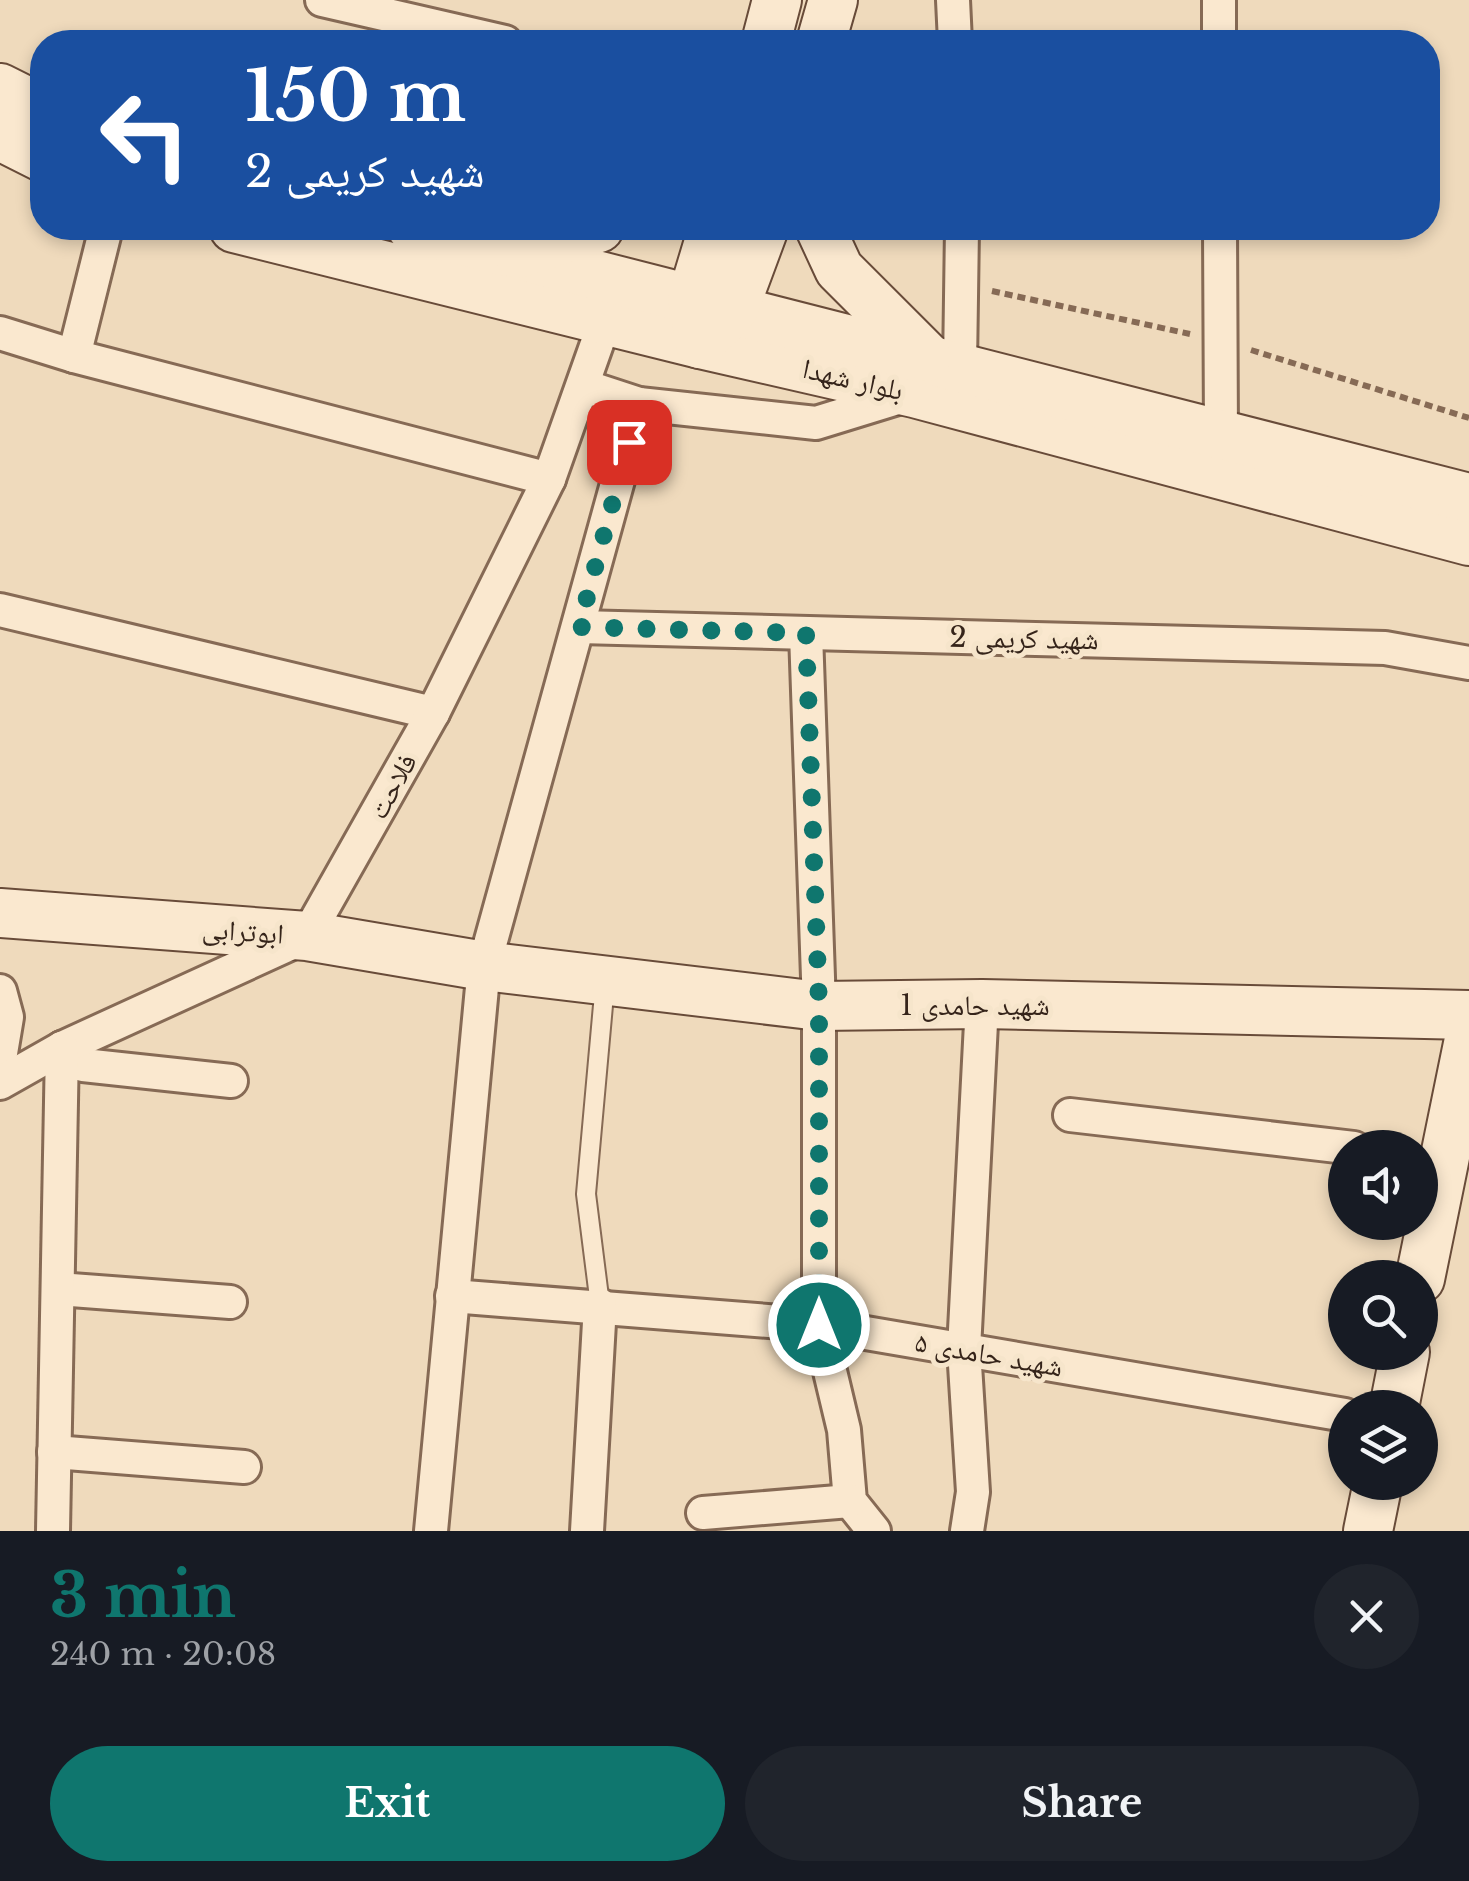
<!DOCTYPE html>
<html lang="en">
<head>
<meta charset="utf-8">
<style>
	:root { --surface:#171b24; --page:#20242c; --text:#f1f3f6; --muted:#9ea1a6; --accent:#0f766e }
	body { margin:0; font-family:"Libre Baskerville","Noto Naskh Arabic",serif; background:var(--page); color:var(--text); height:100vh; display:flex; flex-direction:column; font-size:38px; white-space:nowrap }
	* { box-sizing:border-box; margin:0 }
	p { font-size:32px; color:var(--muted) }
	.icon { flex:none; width:55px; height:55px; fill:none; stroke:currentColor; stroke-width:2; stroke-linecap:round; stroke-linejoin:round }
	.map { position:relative; height:1531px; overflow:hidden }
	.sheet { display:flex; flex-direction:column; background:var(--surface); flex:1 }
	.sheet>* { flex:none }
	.banner { position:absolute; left:30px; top:30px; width:1410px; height:210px; border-radius:40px; box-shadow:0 5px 15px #0003; background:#1a4fa0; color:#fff; overflow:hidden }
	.fabs { position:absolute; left:1328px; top:1130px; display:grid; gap:20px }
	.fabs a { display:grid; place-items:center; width:110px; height:110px; border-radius:50%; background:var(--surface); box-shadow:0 5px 15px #0003; font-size:50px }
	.pin { position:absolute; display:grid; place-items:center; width:85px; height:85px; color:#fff; margin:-42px; border-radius:20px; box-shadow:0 5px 15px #0006 }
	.me { position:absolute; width:110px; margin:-55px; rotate:0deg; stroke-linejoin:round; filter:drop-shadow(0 0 8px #0008) }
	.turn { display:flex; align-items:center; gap:35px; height:210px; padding:0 50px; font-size:45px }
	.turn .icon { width:130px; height:130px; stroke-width:2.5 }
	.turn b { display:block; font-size:70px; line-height:85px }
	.round { display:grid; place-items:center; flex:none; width:105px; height:105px; border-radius:52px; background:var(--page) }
	.head { display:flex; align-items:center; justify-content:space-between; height:170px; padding:0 50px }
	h1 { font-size:60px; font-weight:700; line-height:75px; color:var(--accent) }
	.cta { display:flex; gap:20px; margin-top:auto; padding:20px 50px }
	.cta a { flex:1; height:115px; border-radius:60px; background:var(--accent); color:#fff; font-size:40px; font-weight:700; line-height:115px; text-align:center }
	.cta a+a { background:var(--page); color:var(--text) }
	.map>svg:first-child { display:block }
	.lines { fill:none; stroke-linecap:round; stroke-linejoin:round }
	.lane-casing { stroke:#866a55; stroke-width:22 }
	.street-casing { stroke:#866a55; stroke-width:38 }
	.secondary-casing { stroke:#684b39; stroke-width:52 }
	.path { stroke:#866a55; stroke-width:6; stroke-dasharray:8 5; stroke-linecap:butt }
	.lane { stroke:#fae8cf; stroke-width:18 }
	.street { stroke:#fae8cf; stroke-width:32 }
	.secondary { stroke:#fae8cf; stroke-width:48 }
	.route { stroke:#0f766e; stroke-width:18; stroke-dasharray:0 32.4 }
	.labels { text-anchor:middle; stroke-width:10; stroke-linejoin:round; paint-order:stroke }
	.street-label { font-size:28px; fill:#35241a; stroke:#f6e5cb }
</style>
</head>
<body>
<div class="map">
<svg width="1469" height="1531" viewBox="0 0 1469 1531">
	<rect width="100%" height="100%" fill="#efdabc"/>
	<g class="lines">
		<defs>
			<polyline id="lane" points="600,1305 586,1194 605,983"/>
			<g id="street">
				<polyline points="322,0 505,42"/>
				<polyline points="953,0 955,42"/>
				<polyline points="1219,0 1219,42"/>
				<polyline points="1220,228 1221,434"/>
				<polyline points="0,333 74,356 549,479"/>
				<polyline points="74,356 106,228"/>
				<polyline points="960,366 962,228"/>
				<polyline points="584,386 639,404 816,423 907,395"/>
				<polyline points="0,610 433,713"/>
				<polyline points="579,627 1385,648 1469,663"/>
				<polyline points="806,633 819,1006 819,1325 844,1430 850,1501 874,1531"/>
				<polyline points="0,991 7,1017 0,1059"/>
				<polyline points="62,1048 83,1065 231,1081"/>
				<polyline points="0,1083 62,1048 307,936 433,713 549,479 605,321"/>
				<polyline points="1070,1115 1354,1148"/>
				<polyline points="58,1289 230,1302"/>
				<polyline points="452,1296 819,1325 1345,1415"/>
				<polyline points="54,1452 244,1467"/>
				<polyline points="703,1513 850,1501"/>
				<polyline points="53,1531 62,1048"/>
				<polyline points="431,1531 484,966 639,404"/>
				<polyline points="587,1531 600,1305"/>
				<polyline points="967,1531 973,1492 964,1349 982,1004"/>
			</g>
			<g id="secondary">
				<polyline points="766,42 777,0"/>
				<polyline points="821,42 833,0"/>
				<polyline points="0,88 42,109"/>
				<polyline points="0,136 42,157"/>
				<polyline points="234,228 700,344 914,393 1469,541"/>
				<polyline points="412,228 1469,498"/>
				<polyline points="713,228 692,298 700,344 734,309 764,228"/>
				<polyline points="820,228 839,269 927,357"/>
				<polyline points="518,254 599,228"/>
				<polyline points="0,913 307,936 484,966 819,1006 982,1004 1469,1015"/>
				<polyline points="1420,1279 1469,1039"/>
				<polyline points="1394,1408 1405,1352"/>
				<polyline points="1368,1531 1378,1482"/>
			</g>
		</defs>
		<use href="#lane" class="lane-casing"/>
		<use href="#street" class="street-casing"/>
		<use href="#secondary" class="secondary-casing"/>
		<g class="path">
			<polyline points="992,291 1190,334"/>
			<polyline points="1251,350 1469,418"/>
		</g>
		<use href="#lane" class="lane"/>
		<use href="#street" class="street"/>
		<use href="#secondary" class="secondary"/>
	</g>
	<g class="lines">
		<polyline class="route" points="629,442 579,627 806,633 819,1006 819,1325"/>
	</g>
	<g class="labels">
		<g class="street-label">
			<text transform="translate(853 379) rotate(13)" y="10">بلوار شهدا</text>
			<text transform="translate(1024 638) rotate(1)" y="10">شهيد کريمی 2</text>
			<text transform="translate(392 786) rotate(-61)" y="10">فلاحت</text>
			<text transform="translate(243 931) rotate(4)" y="10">ابوترابی</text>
			<text x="975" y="1015">شهيد حامدی 1</text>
			<text transform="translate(989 1354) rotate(10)" y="10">شهید حامدی ۵</text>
		</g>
	</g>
</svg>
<div class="fabs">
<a><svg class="icon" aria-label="sound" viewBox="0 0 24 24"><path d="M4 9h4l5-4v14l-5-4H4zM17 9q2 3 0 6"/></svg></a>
<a><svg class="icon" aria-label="search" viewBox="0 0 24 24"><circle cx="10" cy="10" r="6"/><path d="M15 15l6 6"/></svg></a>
<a><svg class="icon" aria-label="layers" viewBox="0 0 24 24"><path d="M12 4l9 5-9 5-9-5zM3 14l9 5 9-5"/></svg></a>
</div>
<div class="pin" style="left:629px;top:442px;background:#d93025"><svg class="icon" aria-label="arrive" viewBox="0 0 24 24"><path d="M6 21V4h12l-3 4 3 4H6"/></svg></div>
<svg class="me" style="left:819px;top:1325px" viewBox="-20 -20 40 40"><circle r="17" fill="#0f766e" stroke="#fff" stroke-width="3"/><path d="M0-11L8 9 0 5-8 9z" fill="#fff"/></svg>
<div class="banner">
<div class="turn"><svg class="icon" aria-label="left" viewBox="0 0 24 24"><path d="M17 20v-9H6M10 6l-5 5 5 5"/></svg><div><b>150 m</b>شهيد کريمی 2</div></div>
</div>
</div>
<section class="sheet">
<div class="head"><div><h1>3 min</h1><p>240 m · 20:08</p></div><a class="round"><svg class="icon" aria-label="close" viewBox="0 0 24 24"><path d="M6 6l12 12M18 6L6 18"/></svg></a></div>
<div class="cta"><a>Exit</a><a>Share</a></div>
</section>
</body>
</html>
